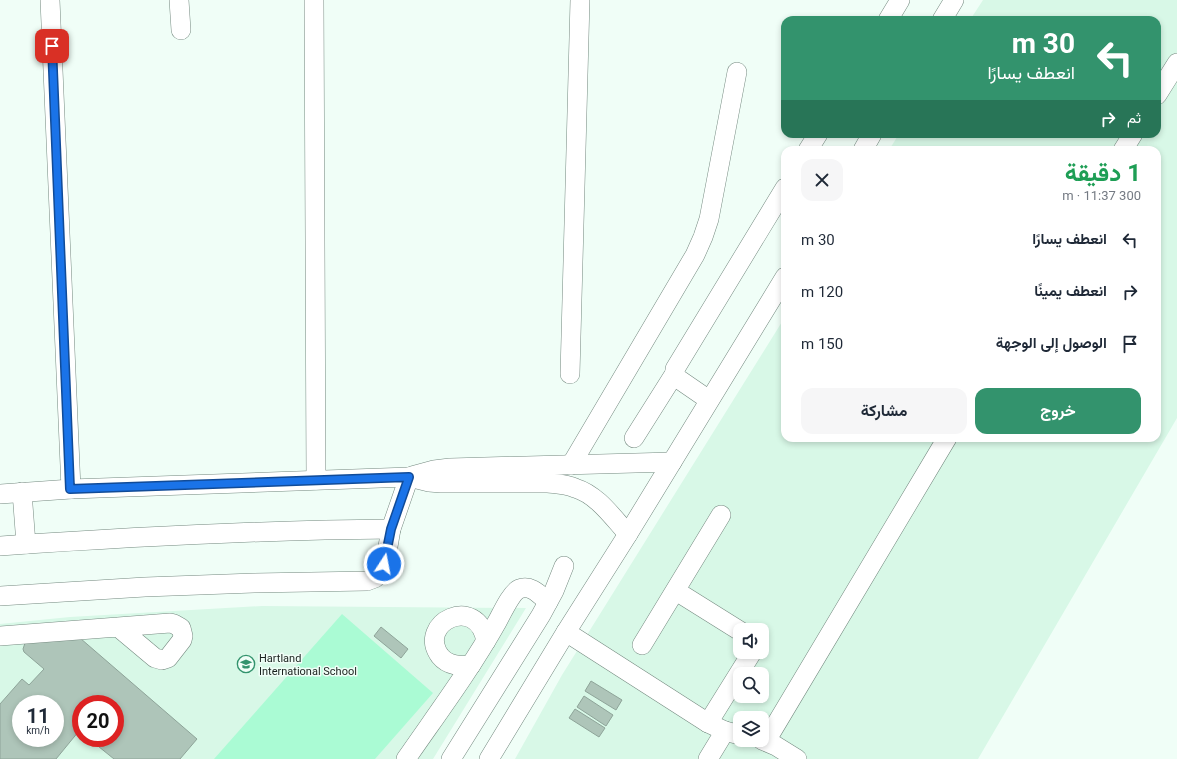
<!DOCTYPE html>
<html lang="ar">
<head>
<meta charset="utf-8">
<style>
	:root { --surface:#fff; --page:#f6f6f7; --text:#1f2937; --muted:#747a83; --accent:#33936d }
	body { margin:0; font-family:Roboto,Vazirmatn,sans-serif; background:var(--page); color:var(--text); direction:rtl; height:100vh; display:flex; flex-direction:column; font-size:15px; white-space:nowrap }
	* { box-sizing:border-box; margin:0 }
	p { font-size:13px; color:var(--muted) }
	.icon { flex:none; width:22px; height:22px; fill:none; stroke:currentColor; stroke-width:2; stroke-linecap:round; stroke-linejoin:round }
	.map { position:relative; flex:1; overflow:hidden; direction:ltr }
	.side { position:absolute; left:781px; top:146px; width:380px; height:296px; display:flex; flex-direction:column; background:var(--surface); border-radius:12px; box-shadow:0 2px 6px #0003; direction:rtl }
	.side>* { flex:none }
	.hud { position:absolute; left:781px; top:16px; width:380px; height:122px; border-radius:12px; box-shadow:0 2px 6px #0003; direction:rtl; background:#33936d; color:#fff; overflow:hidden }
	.controls { position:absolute; left:733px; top:623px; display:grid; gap:8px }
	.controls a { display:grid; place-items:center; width:36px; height:36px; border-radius:8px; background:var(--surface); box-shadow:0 2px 6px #0003; font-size:20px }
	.speed { position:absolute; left:12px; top:695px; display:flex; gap:8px; font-size:20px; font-weight:700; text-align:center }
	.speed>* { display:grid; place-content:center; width:52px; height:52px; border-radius:50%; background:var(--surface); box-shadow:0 2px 6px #0003; line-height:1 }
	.speed small { font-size:10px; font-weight:400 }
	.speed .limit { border:6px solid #d22; background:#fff; color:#111 }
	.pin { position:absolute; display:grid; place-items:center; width:34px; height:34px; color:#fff; margin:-17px; border-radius:8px; box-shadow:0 2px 6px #0006 }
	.me { position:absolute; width:44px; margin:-22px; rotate:11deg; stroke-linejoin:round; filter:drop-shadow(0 0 3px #0008) }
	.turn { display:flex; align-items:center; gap:14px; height:84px; padding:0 20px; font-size:18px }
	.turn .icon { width:52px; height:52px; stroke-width:2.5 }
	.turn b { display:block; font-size:28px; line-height:34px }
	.then { display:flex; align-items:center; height:38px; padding:0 20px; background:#0003; gap:8px; font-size:15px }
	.round { display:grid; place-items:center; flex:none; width:42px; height:42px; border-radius:12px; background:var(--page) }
	.summary { display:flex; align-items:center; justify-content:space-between; height:68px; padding:0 20px }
	h1 { font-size:24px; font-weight:700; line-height:30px; color:#1e9e55 }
	.primary-button { display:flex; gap:8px; margin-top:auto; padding:8px 20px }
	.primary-button a { flex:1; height:46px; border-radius:12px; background:var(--accent); color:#fff; font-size:16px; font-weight:700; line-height:46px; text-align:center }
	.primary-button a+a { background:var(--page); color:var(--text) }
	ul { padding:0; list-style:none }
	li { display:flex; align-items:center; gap:12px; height:52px; padding:0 20px }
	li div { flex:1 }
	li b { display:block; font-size:15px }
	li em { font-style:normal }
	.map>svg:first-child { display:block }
	.built { fill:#d8f8e7; fill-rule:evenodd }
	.green { fill:#aafbd4 }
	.building { fill:#aec5b9; stroke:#8ea499; fill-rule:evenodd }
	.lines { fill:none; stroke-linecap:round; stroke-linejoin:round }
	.minor-casing { stroke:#758a80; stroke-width:20 }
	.minor { stroke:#fff; stroke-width:19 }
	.route-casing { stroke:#114b97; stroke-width:10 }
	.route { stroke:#1a73e8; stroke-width:7 }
	.labels { text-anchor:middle; stroke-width:3; stroke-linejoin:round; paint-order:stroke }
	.poi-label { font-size:11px; fill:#19211d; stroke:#f0fef7; text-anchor:start }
</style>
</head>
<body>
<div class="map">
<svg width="1177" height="759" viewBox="0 0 1177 759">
	<rect width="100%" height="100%" fill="#f0fef7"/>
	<g class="built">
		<path d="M983 0H1177V418L978 759H515L562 675 785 317V438H1157V150H889L899 134H1157V20H970ZM740 630H762V652H740ZM740 674H762V696H740ZM740 718H762V740H740Z"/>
		<path d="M262 606 526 608 433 759H0V624L70 617ZM21 704H55V738H21ZM81 704H115V738H81Z"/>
	</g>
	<polygon class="green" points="342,614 433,693 375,759 214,759"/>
	<g class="building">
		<polygon points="381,627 408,649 401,658 374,636"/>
		<path d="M73 632 197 739 180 759H114L88 738H115V704H81V732L79 731 56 759H0V704L22 679 29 685 44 669 24 652 23 649 25 643ZM21 704H55V738H21Z"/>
		<polygon points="591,681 622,700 616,710 585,691"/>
		<polygon points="584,696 613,715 606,726 577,707"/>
		<polygon points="575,709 605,728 599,737 569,718"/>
	</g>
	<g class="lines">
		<defs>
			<g id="minor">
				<polyline points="50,0 71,489"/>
				<polyline points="179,0 181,30"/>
				<polyline points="314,0 316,480"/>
				<polyline points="888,20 900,0"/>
				<polyline points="942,20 954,0"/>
				<polyline points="1157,95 1177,63"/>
				<polyline points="808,150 818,134"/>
				<polyline points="863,150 872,134"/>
				<polyline points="1123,150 1133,134"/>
				<polyline points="570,374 580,0"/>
				<polyline points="709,400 677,378 675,373 675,369 785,188"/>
				<polyline points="634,438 675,373"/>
				<polyline points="571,465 695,255 703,237 709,219 737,72"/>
				<polyline points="412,476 434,470 450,468 672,462"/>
				<polyline points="22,492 26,544"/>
				<path d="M0 494 71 489 409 477 429 482 441 483H548C557 484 566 484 575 488 598 495 613 518 628 534"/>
				<path d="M0 546C130 537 261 530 391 529"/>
				<polyline points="676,591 740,631"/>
				<polyline points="0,596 145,587 254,583 367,581 375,578 381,572 385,564 391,529 409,477"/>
				<polyline points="566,632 708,723 725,731 740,735"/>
				<polyline points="0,636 170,623 174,624 181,628 183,636 182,640 168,658 162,660 155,658 118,627"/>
				<polyline points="642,645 721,515"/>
				<path d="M471 665C460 666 448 666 440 656 416 623 477 593 486 641"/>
				<polyline points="708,723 746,662 751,654 751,652"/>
				<polyline points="762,740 776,746 797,759"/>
				<polyline points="766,741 947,438"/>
				<path d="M406 759C437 714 470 670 497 622 502 613 511 593 519 589 531 584 540 595 548 602"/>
				<polyline points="451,759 541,615 554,591 564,566"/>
				<polyline points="489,759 566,632 628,534 785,277"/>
				<polyline points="708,759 725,731"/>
			</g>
		</defs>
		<use href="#minor" class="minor-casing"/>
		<use href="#minor" class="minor"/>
	</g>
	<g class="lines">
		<defs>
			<polyline id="route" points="52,46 70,489 409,477 391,529 384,564"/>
		</defs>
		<use href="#route" class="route-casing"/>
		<use href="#route" class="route"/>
	</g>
	<defs>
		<symbol id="school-ring" viewBox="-11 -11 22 22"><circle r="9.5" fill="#f0fef7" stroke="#33936d" stroke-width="1.5"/><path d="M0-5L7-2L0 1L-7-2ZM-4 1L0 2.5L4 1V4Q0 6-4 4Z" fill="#33936d"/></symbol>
	</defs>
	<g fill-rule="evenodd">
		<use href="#school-ring" x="236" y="654" width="20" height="20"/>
	</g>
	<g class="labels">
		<g class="poi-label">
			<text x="259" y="662">Hartland<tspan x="259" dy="13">International School</tspan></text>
		</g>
	</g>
</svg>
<div class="controls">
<a><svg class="icon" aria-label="sound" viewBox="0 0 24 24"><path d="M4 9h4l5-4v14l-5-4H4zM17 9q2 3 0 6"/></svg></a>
<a><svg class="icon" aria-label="search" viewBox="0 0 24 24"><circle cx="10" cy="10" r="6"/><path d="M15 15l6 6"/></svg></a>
<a><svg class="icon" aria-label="layers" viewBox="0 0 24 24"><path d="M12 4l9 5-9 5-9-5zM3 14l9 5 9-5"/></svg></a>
</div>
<div class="speed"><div>11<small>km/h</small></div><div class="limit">20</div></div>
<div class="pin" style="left:52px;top:46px;background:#d93025"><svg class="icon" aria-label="arrive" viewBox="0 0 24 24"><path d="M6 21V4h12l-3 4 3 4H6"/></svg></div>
<svg class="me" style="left:384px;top:564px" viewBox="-20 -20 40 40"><circle r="17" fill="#1a73e8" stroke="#fff" stroke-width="3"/><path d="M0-11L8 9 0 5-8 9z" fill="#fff"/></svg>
<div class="hud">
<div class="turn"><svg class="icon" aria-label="left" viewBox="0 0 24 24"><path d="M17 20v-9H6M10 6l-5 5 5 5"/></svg><div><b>30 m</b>انعطف يسارًا</div></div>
<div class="then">ثم<svg class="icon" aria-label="right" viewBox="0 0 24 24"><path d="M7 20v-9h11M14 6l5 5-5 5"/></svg></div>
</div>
<section class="side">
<div class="summary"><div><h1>1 دقيقة</h1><p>300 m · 11:37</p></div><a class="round"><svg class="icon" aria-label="close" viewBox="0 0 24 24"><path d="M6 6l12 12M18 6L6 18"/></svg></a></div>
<ul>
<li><svg class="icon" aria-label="left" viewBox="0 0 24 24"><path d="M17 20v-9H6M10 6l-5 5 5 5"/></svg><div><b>انعطف يسارًا</b></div><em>30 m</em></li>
<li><svg class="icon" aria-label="right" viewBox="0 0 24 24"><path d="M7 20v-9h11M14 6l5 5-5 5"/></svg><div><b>انعطف يمينًا</b></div><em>120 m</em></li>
<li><svg class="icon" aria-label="arrive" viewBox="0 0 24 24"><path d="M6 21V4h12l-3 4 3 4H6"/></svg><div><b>الوصول إلى الوجهة</b></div><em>150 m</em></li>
</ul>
<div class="primary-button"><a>خروج</a><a>مشاركة</a></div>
</section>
</div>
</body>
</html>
